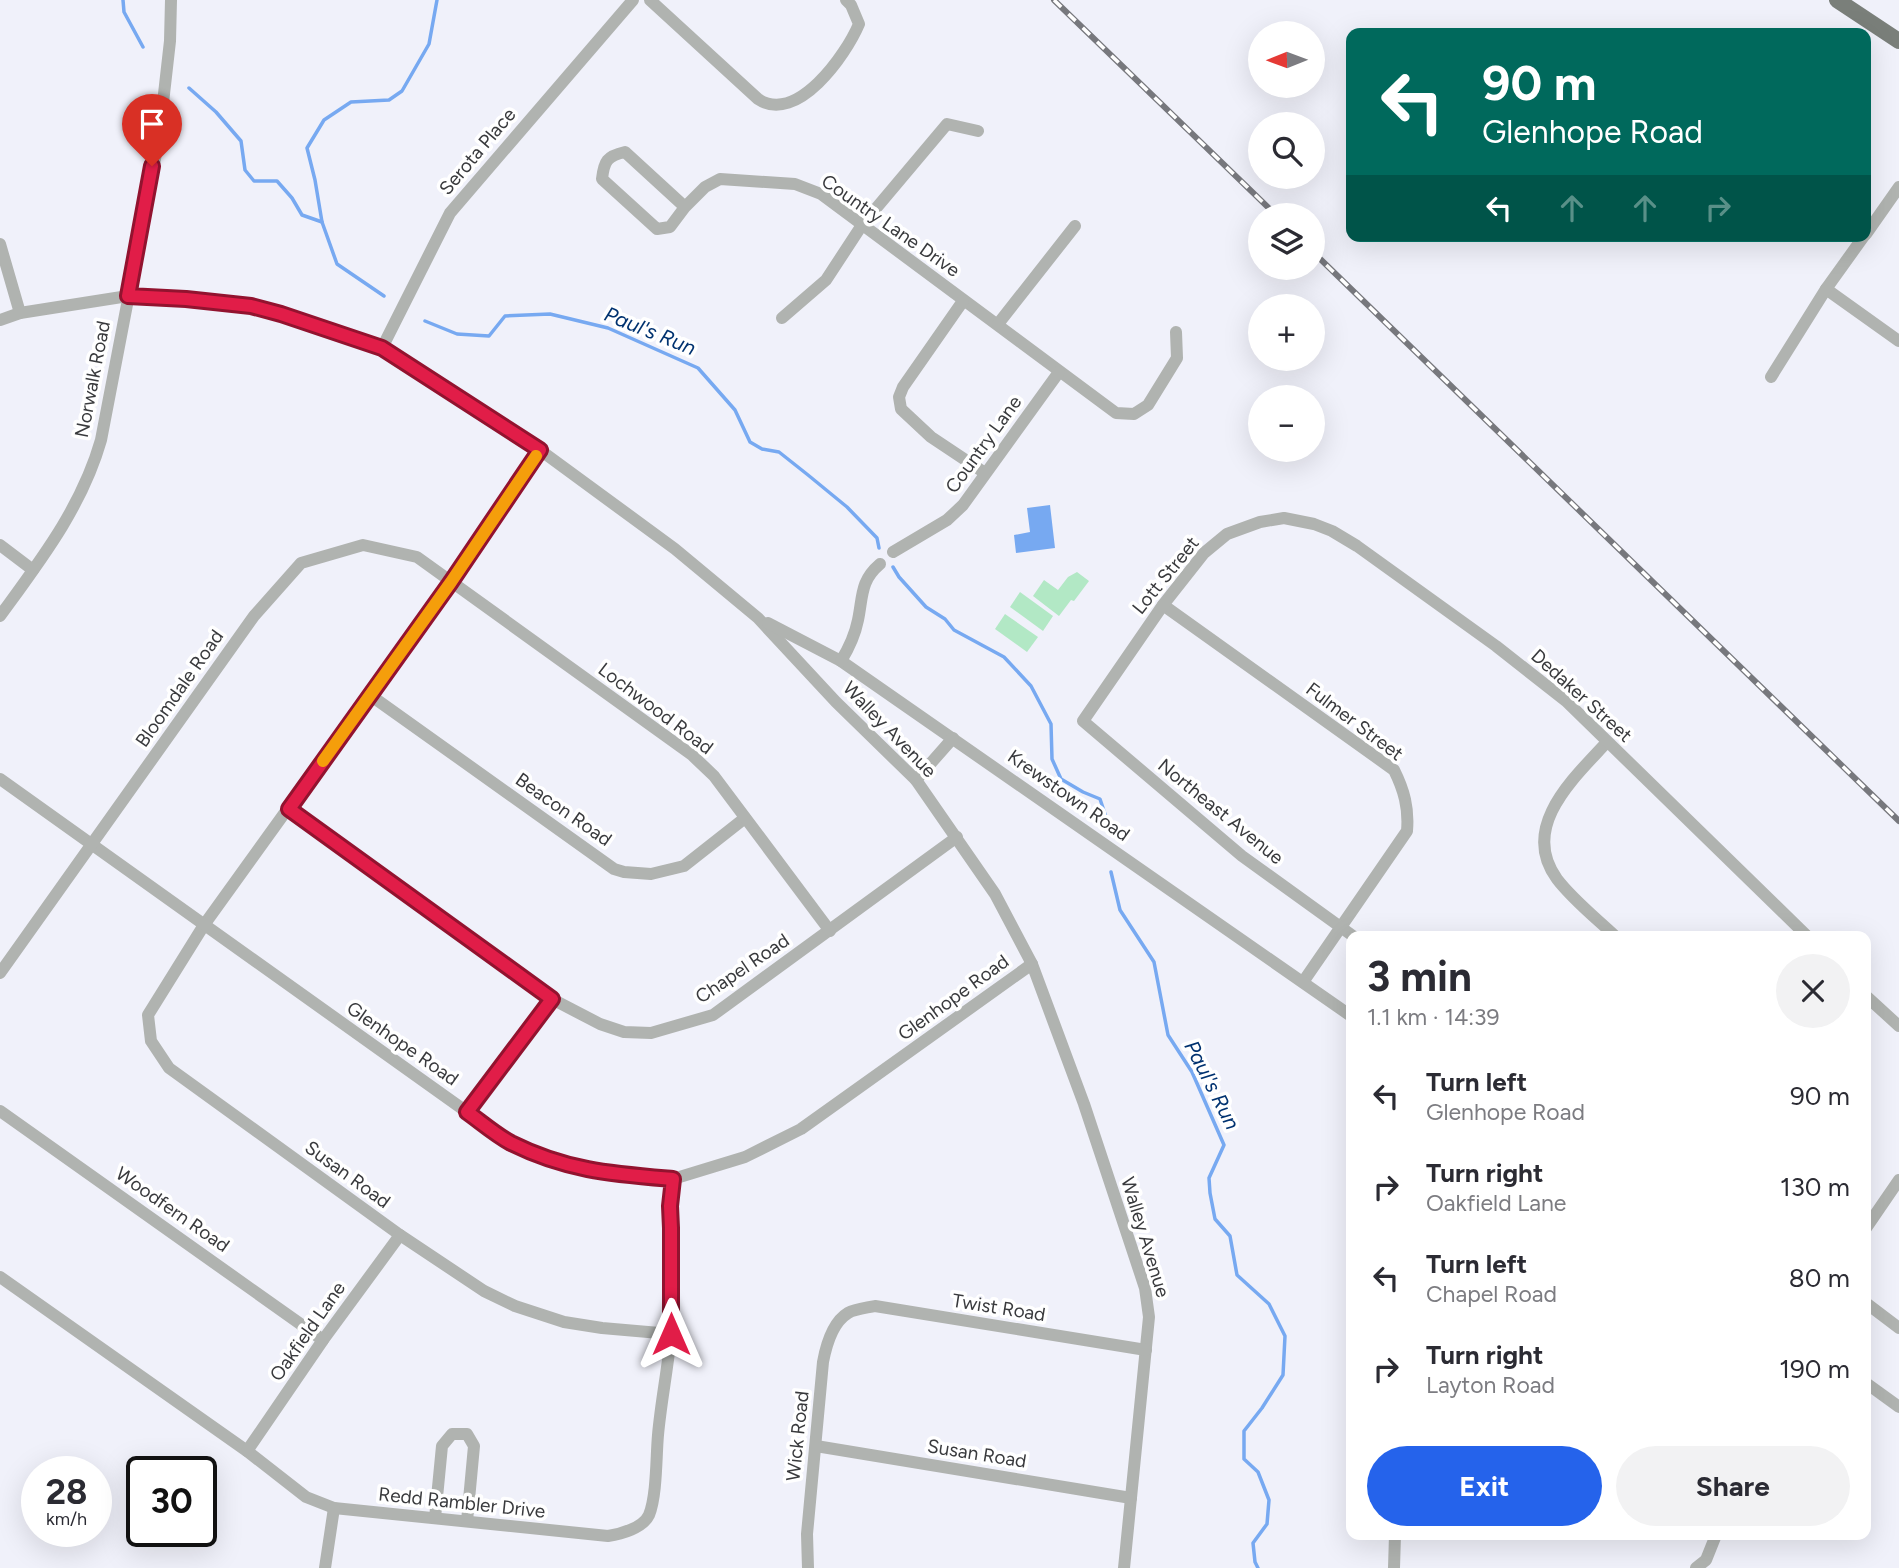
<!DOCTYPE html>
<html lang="en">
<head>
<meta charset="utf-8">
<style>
	:root { --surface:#fff; --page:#f2f2f3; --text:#2b2b33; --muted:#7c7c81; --accent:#2563eb }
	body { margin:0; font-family:Figtree,sans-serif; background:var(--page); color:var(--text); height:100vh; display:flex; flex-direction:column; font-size:26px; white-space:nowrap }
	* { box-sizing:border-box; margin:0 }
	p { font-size:23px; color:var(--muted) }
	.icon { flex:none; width:38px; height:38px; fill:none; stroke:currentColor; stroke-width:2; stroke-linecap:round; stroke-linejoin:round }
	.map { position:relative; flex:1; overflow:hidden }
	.sheet { position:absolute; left:1346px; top:931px; width:525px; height:609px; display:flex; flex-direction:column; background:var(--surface); border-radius:14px; box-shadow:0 7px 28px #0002 }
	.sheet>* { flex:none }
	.hud { position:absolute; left:1346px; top:28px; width:525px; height:214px; border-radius:14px; box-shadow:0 7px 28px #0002; background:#00695c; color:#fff; overflow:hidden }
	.needle { width:46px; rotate:269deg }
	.tools { position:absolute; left:1248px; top:21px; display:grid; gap:14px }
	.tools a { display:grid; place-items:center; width:77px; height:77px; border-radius:50%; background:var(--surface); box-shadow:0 7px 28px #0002; font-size:35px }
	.speed { position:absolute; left:21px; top:1456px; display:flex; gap:14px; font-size:35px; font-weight:700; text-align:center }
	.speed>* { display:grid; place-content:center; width:91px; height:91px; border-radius:50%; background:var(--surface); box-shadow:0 7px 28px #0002; line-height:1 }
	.speed small { font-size:18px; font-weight:400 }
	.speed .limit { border:4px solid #111; border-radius:10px; background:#fff; color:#111 }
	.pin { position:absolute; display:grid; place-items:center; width:60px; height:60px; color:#fff; margin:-72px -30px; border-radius:50% 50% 50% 0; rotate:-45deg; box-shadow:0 0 7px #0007 }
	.pin .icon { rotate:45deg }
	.me { position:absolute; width:77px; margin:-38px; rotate:0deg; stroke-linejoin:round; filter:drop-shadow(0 0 5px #0008) }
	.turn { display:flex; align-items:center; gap:24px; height:147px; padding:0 21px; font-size:32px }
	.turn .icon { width:91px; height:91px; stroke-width:2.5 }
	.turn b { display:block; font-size:49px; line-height:60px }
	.lanes { display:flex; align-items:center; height:66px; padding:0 21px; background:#0003; justify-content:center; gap:35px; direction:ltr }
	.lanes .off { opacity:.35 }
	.round { display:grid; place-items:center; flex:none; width:74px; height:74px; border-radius:37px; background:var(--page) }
	.head { display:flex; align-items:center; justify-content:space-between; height:119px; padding:0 21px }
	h1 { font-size:42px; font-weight:700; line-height:52px }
	.primary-button { display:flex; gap:14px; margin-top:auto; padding:14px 21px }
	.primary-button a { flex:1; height:80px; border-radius:42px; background:var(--accent); color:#fff; font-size:28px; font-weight:700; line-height:80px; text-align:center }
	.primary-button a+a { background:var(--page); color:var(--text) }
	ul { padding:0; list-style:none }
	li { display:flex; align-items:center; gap:21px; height:91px; padding:0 21px }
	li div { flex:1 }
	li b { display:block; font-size:26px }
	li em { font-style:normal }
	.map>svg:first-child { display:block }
	.green { fill:#b2e8c5 }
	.water { fill:#77a9f1 }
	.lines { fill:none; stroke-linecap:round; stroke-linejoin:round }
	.stream { stroke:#77a9f1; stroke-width:3.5 }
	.minor { stroke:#b0b3b0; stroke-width:12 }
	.major { stroke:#7a7f7a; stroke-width:16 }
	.rail-casing { stroke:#77787d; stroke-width:6 }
	.rail { stroke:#fff; stroke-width:3.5; stroke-dasharray:10; stroke-linecap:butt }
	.route-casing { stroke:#92132f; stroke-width:18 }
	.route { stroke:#e11d48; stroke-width:12 }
	.slow { stroke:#f59e0b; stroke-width:12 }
	.labels { text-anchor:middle; stroke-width:7; stroke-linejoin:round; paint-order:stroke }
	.street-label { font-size:19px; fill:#393a3d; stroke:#fff }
	.water-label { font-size:21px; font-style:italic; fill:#003270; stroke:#fff }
</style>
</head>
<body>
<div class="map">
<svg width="1899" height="1568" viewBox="0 0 1899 1568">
	<rect width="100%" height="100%" fill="#f0f1fa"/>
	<g class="green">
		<polygon points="1077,572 1089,581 1074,601 1071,600 1059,616 1033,596 1044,580 1058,590 1068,577"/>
		<polygon points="1020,592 1053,616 1043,631 1010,607"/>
		<polygon points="1005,614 1038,637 1027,652 995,629"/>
	</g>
	<polygon class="water" points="1050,505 1055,548 1016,553 1014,535 1030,532 1027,508"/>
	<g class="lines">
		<g class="stream">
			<polyline points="123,0 124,12 143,47"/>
			<polyline points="189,88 216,112 241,141 245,170 254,181 277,181 292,198 302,215 322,222"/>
			<polyline points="384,296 337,264 322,222 315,180 307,148 324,120 351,102 389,100 402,91 429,44 437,0"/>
			<polyline points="425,321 457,334 489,336 505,316 550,314 608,328 698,368 735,410 750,442 762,449 779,452 808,475 847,507 877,538 879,548"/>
			<polyline points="893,567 899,577 926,607 945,619 954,630 1004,657 1031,686 1051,724 1052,759 1061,779 1083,792 1100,799 1109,826"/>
			<polyline points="1111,872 1120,910 1154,962 1168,1035 1192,1072 1224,1145 1209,1178 1210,1193 1215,1219 1230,1236 1237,1275 1269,1304 1285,1336 1283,1375 1262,1408 1244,1431 1244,1459 1258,1472 1269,1500 1267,1524 1253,1543 1255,1562 1258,1568"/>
		</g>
		<g class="minor">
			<path d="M650 0 758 99C797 125 846 55 859 24L851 5 846 0"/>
			<path d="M685 207 625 152C607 156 604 161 602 179L657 229 670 227 685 207 705 187 720 179 795 184 821 194 1116 413 1134 414 1148 405 1177 358 1176 332"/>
			<polyline points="1866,234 1899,187"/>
			<polyline points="0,244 20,313"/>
			<polyline points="1826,289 1899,341"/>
			<polyline points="963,301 903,387 899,397 901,409 931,437 985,473"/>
			<polyline points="782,318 826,280 862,225 947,124 978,131"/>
			<polyline points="0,320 20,313 128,296 186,299 251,306 281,314 382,348 540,450 675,549 758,618 836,702 916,780 995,894 1032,964 1084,1104 1145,1288 1149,1317 1124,1568"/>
			<polyline points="998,324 1075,226"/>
			<polyline points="382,348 450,213 633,0"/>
			<polyline points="1771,377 1826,289 1864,236"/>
			<polyline points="540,450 451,582 204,925 148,1015 151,1041 169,1068 400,1235 484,1291 515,1306 564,1322 602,1328 671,1334"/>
			<polyline points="0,545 33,570"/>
			<polyline points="893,552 947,520 963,505 1059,372"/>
			<path d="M1163 605 1394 770C1404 790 1409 808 1407 831L1303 982"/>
			<path d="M0 616C40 561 82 507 101 440L159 138 170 41 171 0"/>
			<polyline points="768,623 841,661 1351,1016"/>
			<path d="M841 661C849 648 855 635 858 620 863 596 860 581 880 564"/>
			<polyline points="370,695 614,869 624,872 651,874 684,866 745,818"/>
			<path d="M1607 742C1574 778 1519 827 1557 879 1573 900 1596 918 1615 936"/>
			<polyline points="0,779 509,1142 555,1162 596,1172 673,1179 745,1157 801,1129 1032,964"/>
			<polyline points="916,780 953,738"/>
			<polyline points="289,809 552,999 600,1024 624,1032 651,1033 713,1015 957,837"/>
			<polyline points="1353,936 1242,856 1083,721 1163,605 1204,553 1227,534 1260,522 1284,518 1314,524 1332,531 1357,546 1496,646 1566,701 1807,936"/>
			<polyline points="0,973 254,616 301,563 363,545 417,557 692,755 714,776 830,931"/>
			<polyline points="1866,996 1899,1026"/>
			<polyline points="0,1111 323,1340"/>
			<polyline points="467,1112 552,999"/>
			<polyline points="1866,1228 1899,1180"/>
			<path d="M0 1277 247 1451 306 1497 334 1508 608 1536C621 1534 643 1528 649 1515 657 1495 656 1457 658 1435 661 1401 668 1368 671 1334 674 1283 667 1230 673 1179"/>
			<polyline points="1866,1303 1899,1328"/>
			<polyline points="1866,1383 1899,1407"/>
			<polyline points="816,1446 1131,1498"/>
			<polyline points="247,1451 323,1340 400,1235"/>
			<polyline points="435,1518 442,1446 452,1434 467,1434 474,1446 467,1521"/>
			<polyline points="325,1568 334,1508"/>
			<path d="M808 1568 807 1534 823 1362C826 1346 833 1322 848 1313 855 1309 866 1308 875 1306L1146 1350"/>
			<polyline points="1394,1568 1395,1535"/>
			<polyline points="1696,1568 1706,1560 1716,1535"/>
		</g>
		<polyline class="major" points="1837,0 1899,41"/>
		<defs>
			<g id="rail">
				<polyline points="1054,0 1276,215"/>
				<polyline points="1312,251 1899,821"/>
			</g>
		</defs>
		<use href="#rail" class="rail-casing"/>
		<use href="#rail" class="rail"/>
	</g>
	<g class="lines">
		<defs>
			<path id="route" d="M152 166 128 296 186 299 251 306 281 314 382 348 540 450 451 582 289 809 552 999 467 1112C481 1122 496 1135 511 1143 567 1171 613 1174 673 1179L670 1206 671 1228V1334"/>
		</defs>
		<use href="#route" class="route-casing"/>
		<use href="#route" class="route"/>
		<polyline class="slow" points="323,761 451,582 536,456"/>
	</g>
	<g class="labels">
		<g class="street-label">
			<text transform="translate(477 151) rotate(-50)" y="7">Serota Place</text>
			<text transform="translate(891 225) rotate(35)" y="7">Country Lane Drive</text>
			<text transform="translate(92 379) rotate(-79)" y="7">Norwalk Road</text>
			<text transform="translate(983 444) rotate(-54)" y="7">Country Lane</text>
			<text transform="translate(1165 575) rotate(-51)" y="7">Lott Street</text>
			<text transform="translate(179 688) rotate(-55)" y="7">Bloomdale Road</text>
			<text transform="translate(1582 695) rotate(42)" y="7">Dedaker Street</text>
			<text transform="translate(656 708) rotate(37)" y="7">Lochwood Road</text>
			<text transform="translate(1355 721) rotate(37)" y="7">Fulmer Street</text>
			<text transform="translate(890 729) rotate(46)" y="7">Walley Avenue</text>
			<text transform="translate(1069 795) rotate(35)" y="7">Krewstown Road</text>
			<text transform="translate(564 809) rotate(35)" y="7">Beacon Road</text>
			<text transform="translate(1221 811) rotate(39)" y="7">Northeast Avenue</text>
			<text transform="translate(742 968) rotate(-34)" y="7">Chapel Road</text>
			<text transform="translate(953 997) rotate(-36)" y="7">Glenhope Road</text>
			<text transform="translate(403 1043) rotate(35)" y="7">Glenhope Road</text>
			<text transform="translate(348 1174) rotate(36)" y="7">Susan Road</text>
			<text transform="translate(173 1209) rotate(35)" y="7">Woodfern Road</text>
			<text transform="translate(1146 1237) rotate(73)" y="7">Walley Avenue</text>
			<text transform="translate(999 1307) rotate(9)" y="7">Twist Road</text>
			<text transform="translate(307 1331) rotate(-55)" y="7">Oakfield Lane</text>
			<text transform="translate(797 1436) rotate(-84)" y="7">Wick Road</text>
			<text transform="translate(977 1453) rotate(9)" y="7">Susan Road</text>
			<text transform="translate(462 1502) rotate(6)" y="7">Redd Rambler Drive</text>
		</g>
		<g class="water-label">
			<text transform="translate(650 331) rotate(22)" y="7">Paul's Run</text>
			<text transform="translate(1212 1085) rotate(63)" y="7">Paul's Run</text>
		</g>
	</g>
</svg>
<div class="tools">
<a><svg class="needle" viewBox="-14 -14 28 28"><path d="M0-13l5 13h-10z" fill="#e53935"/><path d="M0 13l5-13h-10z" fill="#7c7c81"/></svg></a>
<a><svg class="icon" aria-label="search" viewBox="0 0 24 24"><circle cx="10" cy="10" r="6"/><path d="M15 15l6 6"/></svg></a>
<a><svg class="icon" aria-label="layers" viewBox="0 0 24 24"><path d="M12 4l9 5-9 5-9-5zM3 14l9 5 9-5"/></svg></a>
<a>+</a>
<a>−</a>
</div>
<div class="speed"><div>28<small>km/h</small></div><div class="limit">30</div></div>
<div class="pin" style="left:152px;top:166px;background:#d93025"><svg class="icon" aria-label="arrive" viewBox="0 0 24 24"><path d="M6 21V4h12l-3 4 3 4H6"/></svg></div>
<svg class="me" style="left:671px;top:1334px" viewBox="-20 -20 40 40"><path d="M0-17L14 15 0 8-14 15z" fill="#e11d48" stroke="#fff" stroke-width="4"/></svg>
<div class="hud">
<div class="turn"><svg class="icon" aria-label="left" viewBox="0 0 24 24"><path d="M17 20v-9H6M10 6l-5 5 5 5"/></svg><div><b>90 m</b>Glenhope Road</div></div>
<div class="lanes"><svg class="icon" aria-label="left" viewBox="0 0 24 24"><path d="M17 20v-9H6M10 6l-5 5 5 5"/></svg><svg class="icon off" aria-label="ahead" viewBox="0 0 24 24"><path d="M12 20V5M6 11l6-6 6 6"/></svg><svg class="icon off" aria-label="ahead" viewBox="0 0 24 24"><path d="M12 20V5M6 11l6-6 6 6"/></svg><svg class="icon off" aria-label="right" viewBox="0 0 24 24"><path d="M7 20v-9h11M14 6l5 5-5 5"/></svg></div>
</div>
<section class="sheet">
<div class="head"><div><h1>3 min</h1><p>1.1 km · 14:39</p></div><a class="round"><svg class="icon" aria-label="close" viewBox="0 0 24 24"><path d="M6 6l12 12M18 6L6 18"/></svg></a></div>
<ul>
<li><svg class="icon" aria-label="left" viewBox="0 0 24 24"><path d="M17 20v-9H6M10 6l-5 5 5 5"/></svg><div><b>Turn left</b><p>Glenhope Road</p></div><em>90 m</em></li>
<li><svg class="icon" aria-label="right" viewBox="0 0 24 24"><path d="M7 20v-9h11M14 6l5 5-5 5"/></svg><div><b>Turn right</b><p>Oakfield Lane</p></div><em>130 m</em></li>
<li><svg class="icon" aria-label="left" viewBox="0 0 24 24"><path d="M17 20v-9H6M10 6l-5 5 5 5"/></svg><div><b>Turn left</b><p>Chapel Road</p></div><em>80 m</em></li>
<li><svg class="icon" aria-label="right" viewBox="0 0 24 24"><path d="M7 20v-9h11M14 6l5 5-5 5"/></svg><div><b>Turn right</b><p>Layton Road</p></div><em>190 m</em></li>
</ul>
<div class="primary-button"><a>Exit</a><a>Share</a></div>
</section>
</div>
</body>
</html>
